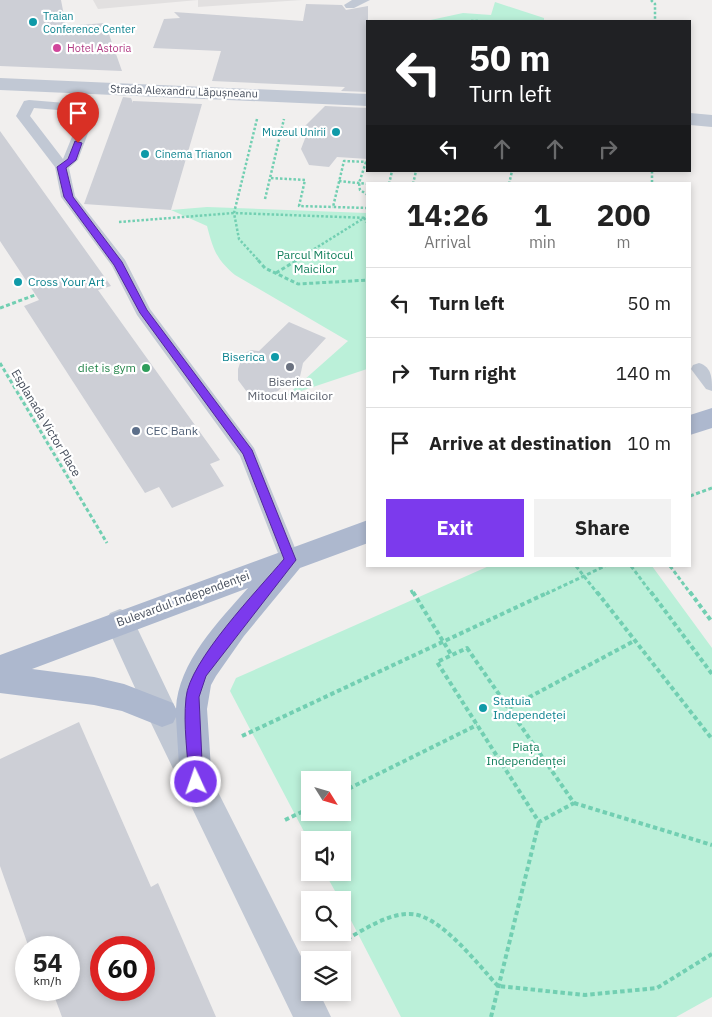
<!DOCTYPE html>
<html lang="en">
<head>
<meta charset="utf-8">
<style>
	:root { --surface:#fff; --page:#f2f2f2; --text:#222; --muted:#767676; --line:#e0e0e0; --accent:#7c3aed }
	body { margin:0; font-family:"IBM Plex Sans",sans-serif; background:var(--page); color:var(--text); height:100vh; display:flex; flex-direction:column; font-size:19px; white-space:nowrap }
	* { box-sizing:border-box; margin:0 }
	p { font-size:16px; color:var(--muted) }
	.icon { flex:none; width:28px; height:28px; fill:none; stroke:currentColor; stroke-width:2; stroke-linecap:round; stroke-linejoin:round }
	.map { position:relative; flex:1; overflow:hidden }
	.sheet { position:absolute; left:366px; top:182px; width:325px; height:385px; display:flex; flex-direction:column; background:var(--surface); border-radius:0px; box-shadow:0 2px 8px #0003 }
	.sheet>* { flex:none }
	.top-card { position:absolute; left:366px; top:20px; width:325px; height:152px; border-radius:0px; box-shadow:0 2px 8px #0003; background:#202124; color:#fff; overflow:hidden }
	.needle { width:32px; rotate:127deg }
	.fabs { position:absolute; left:301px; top:771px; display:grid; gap:10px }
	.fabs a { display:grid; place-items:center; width:50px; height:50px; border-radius:0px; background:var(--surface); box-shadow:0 2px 8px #0003; font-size:25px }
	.speed { position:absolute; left:15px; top:936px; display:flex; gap:10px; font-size:25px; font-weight:700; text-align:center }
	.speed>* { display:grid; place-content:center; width:65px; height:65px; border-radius:50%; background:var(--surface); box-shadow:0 2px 8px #0003; line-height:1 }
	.speed small { font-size:12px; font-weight:400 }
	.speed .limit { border:8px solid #d22; background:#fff; color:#111 }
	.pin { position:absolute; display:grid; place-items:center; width:42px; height:42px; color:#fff; margin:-51px -21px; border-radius:50% 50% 50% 0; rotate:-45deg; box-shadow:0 0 5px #0007 }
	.pin .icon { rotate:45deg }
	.me { position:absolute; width:55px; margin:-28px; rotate:357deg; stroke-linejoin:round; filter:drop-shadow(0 0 4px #0008) }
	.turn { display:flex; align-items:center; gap:18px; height:105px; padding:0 20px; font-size:22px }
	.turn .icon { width:65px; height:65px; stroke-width:2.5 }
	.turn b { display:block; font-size:35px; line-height:42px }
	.lanes { display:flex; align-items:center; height:48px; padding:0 20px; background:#0003; justify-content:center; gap:25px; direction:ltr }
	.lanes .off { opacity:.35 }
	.eta { display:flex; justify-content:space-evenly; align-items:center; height:85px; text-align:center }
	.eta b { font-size:30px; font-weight:700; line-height:35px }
	.primary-button { display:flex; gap:10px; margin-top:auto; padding:10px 20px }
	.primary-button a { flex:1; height:58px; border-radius:0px; background:var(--accent); color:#fff; font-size:20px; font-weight:700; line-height:58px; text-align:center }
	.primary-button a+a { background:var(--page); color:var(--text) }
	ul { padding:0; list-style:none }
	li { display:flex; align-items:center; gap:15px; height:70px; padding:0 20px; border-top:1px solid var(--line) }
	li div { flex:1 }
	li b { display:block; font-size:19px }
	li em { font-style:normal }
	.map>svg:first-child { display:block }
	.education { fill:#e2e0e0 }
	.green { fill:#bbf0d9; fill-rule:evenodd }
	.building { fill:#cdcfd6; fill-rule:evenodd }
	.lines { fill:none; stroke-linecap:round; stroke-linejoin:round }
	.path-far2 { stroke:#72cfb2; stroke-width:2.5; stroke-dasharray:2.5 2; stroke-linecap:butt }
	.path-far1 { stroke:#72cfb2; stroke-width:3; stroke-dasharray:4 2.5; stroke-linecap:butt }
	.path { stroke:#72cfb2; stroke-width:4; stroke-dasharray:4.5 3; stroke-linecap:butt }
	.service { fill:#c1c8d4; fill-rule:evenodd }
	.pedestrian { fill:#c1c8d4; fill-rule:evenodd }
	.tertiary { fill:#c1c8d4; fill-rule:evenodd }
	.primary { fill:#adb8ce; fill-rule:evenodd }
	.route { fill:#7c3aed; stroke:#51269a }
	.culture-dot { fill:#0f9aa8; stroke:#fff; stroke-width:2 }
	.hotel-dot { fill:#d1479c; stroke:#fff; stroke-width:2 }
	.worship-dot { fill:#6b7280; stroke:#fff; stroke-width:2 }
	.leisure-dot { fill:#2e9e5b; stroke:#fff; stroke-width:2 }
	.service-dot { fill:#5c6f8a; stroke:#fff; stroke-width:2 }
	.labels { text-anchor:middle; stroke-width:4.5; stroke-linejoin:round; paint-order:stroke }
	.far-culture-label { font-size:11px; fill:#0d838f; stroke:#fff; text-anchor:start }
	.far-hotel-label { font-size:11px; fill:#b23c85; stroke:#fff; text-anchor:start }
	.far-street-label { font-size:11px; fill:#464e5c; stroke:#fff }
	.park-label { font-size:12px; fill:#14805d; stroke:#fff }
	.culture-label { font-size:12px; fill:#0d838f; stroke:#fff; text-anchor:start }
	.leisure-label { font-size:12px; fill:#27864d; stroke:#fff; text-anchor:end }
	.worship-label { font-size:12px; fill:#5b616d; stroke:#fff }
	.street-label { font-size:12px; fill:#464e5c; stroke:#fff }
	.service-label { font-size:12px; fill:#4e5e75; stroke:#fff; text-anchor:start }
</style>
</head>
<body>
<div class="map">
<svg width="712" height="1017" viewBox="0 0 712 1017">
	<rect width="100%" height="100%" fill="#f1efee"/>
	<polygon class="education" points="93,0 302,0 198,7 198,0 98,9"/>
	<g class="green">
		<polygon points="495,2 544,18 544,21 426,21 463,13 491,15"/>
		<path d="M207 207 367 213V369L286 396 348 341 235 275C216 259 213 249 207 226L171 210Z"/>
		<path d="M489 566H652L712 648V997L676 1017H401L343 905 342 900H340L325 873 342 872V840H310V843L230 691 236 678ZM310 780H342V812H310Z"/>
	</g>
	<g class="building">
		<polygon points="0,0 61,0 66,26 105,23 122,71 0,66"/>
		<polygon points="306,4 342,5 346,10 368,6 368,92 341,91 345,87 212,81 221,51 153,48 164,19 180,18 174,12 303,21"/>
		<polygon points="123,97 131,98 133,103 133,101 202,104 171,210 84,204"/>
		<polygon points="325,106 368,108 368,159 337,157 329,167 309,165 301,149 306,136 302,129"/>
		<polygon points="0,131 111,286 98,290 220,460 210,464 224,486 172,508 159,487 145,493 24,306 39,300 0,241"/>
		<polygon points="289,322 326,338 303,363 299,381 285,384 278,391 265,394 247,392 238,380 238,369 243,354 251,350 259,351"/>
		<path d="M79 722 151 887 158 883 216 1017H62L52 990H69V948H29L0 866V759ZM101 948H144V990H101Z"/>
	</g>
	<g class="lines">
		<g class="path-far2">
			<polyline points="651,0 655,4 655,21"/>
			<polyline points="471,21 480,21"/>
			<polyline points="257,119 234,213 239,239 259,261"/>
			<polyline points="366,162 359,183 360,190 368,195"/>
			<polyline points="368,162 344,161 333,207 368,208"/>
			<polyline points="652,171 652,184"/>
			<polyline points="271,178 305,180 299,206 333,207"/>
			<polyline points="339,181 368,184"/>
			<polyline points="389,184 392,171"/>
			<polyline points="413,184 416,171"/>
			<polyline points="509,184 512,171"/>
			<polyline points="265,199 284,119"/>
			<polyline points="119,222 234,213 368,218"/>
			<polyline points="295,261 364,218 368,224"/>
		</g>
		<g class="path-far1">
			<polyline points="258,260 265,268 298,284 368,280"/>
			<polyline points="276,273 297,260"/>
			<polyline points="0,308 35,295"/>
			<polyline points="0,363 107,543"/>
			<polyline points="690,496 712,488"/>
			<polyline points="576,566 598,594"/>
			<polyline points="631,566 652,594"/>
			<polyline points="670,566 691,594"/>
			<polyline points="411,590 413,594"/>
			<polyline points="546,594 605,566"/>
		</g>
		<g class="path">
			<polyline points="413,592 452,656"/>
			<polyline points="597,592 712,739"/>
			<polyline points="651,592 712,674"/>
			<polyline points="690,592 712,622"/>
			<polygon points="467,648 574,803 539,822 437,662"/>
			<polyline points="509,708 634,641"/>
			<polyline points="242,736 549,592"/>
			<polyline points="342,792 477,725"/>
			<polyline points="574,803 712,845"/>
			<polyline points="285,820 310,808"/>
			<path d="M347 939C365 929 386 915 407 914 438 911 478 965 498 986L585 995 657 988 712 954"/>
			<polyline points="491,1017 539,822"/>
		</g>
		<g class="service">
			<polygon points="352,0 370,0 354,8 346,8 344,5"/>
			<path d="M29 100 90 105 97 109 78 160 69 168 75 196 125 260 150 309 254 448 300 560 297 566 290 568 283 566 240 456 137 315 112 266 61 197 55 167 16 116 24 101ZM34 108 82 112 63 159 30 116Z"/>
			<path d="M699 363C712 367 712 378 712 391L706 389 691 369 693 365Z"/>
		</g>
		<g class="pedestrian">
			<polygon points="0,78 368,94 368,106 0,90"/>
			<polygon points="690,113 712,115 712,127 690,125"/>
		</g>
		<polygon class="tertiary" points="120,609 130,613 173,703 310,974 310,992 319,992 331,1017 293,1017 151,723 105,622 110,613"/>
		<g class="primary">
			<polygon points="712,408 712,428 690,435 690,415"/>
			<path d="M368 520V543L300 568 244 636 216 676 211 685 207 709 212 783 208 794 196 798 184 794 180 783 176 717 173 723 162 727 122 711 94 705 0 693V655ZM248 588C219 621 178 662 176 709L173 703 124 684 94 677 32 669Z"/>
		</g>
	</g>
	<path class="route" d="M75 141 82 143 76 160 66 168 73 197 122 262 147 310 252 450 296 560 206 676 199 697 203 782 201 787 196 789 191 787 189 782C188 755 183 726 186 698 189 661 258 590 284 559L243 454 140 313 114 265 64 197 57 167 68 159Z"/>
	<g class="culture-dot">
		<circle cx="33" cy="22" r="5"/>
		<circle cx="336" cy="132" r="5"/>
		<circle cx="145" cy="154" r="5"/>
		<circle cx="18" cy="282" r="5"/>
		<circle cx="275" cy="357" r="5"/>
		<circle cx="483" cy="708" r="5"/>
	</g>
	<circle class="hotel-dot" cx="57" cy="48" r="5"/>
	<circle class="worship-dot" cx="290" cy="367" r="5"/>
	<circle class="leisure-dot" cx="146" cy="368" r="5"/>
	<circle class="service-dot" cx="136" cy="431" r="5"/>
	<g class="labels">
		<g class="far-culture-label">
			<text x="43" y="20">Traian<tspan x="43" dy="13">Conference Center</tspan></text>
			<text x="326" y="136" text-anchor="end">Muzeul Unirii</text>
			<text x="155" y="158">Cinema Trianon</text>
		</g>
		<g class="far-hotel-label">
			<text x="67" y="52">Hotel Astoria</text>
		</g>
		<g class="far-street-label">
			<text transform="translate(184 91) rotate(2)" y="4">Strada Alexandru Lăpușneanu</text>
		</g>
		<g class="park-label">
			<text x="315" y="259">Parcul Mitocul<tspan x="315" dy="14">Maicilor</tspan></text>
			<text x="526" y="751">Piața<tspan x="526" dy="14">Independenței</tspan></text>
		</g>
		<g class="culture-label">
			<text x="28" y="286">Cross Your Art</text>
			<text x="265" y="361" text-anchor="end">Biserica</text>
			<text x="493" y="705">Statuia<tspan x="493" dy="14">Independeței</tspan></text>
		</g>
		<g class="leisure-label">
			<text x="136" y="372">diet is gym</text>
		</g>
		<g class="worship-label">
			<text x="290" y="386">Biserica<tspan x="290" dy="14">Mitocul Maicilor</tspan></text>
		</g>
		<g class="street-label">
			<text transform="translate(46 423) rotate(59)" y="4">Esplanada Victor Place</text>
			<text transform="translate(183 599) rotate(-20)" y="4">Bulevardul Independenței</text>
		</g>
		<g class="service-label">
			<text x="146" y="435">CEC Bank</text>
		</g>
	</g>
</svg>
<div class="fabs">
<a><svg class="needle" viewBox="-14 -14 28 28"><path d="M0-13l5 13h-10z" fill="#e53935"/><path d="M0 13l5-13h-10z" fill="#767676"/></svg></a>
<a><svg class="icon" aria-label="sound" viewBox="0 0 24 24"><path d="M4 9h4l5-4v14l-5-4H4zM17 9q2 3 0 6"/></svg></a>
<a><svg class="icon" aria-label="search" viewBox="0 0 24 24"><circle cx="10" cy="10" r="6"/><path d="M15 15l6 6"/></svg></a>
<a><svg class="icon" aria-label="layers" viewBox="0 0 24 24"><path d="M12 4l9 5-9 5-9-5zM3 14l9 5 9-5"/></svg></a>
</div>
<div class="speed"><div>54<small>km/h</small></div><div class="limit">60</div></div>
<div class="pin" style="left:78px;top:143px;background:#d93025"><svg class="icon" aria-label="arrive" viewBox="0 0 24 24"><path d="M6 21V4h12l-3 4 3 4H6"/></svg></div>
<svg class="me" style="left:196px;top:782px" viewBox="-20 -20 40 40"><circle r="17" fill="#7c3aed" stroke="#fff" stroke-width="3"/><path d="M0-11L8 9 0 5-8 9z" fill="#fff"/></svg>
<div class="top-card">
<div class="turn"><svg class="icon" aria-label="left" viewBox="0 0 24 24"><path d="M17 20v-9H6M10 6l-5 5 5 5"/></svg><div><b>50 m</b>Turn left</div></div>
<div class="lanes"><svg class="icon" aria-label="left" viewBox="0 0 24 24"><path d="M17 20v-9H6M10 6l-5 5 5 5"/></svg><svg class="icon off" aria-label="ahead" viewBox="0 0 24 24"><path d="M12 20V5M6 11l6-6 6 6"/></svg><svg class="icon off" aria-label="ahead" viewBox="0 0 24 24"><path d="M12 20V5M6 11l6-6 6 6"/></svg><svg class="icon off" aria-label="right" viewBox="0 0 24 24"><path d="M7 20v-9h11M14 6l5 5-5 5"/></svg></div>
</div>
<section class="sheet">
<div class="eta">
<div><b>14:26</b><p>Arrival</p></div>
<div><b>1</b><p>min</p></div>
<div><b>200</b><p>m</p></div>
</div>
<ul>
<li><svg class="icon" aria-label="left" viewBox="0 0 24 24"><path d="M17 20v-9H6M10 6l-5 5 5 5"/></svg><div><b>Turn left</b></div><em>50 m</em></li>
<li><svg class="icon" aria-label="right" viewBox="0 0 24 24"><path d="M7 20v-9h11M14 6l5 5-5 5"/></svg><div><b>Turn right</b></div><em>140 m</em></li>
<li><svg class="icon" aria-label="arrive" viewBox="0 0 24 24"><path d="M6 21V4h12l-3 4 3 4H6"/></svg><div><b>Arrive at destination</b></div><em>10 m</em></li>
</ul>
<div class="primary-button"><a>Exit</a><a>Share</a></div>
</section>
</div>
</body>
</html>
